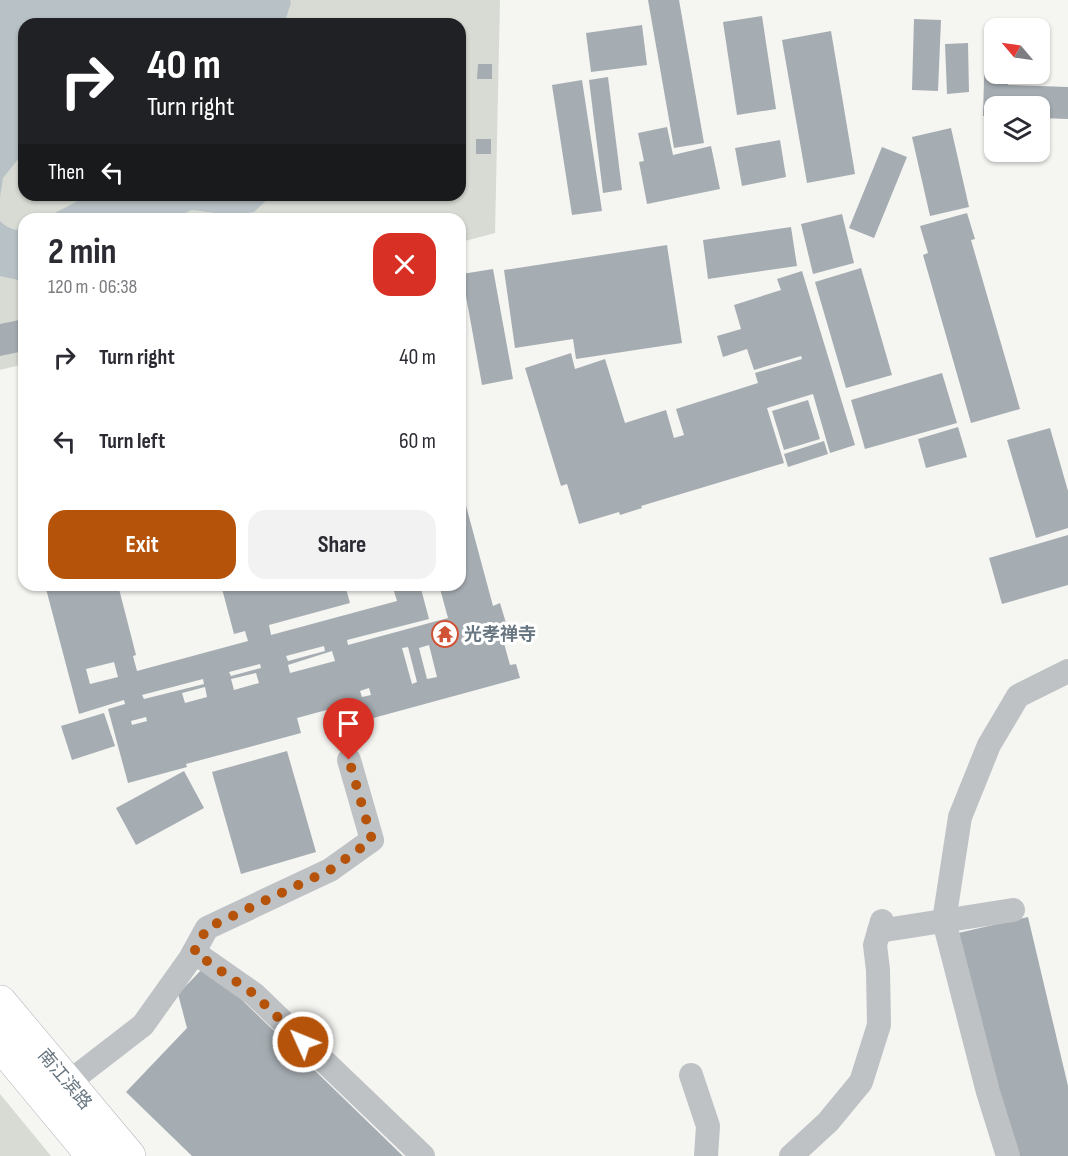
<!DOCTYPE html>
<html lang="en">
<head>
<meta charset="utf-8">
<style>
	:root { --surface:#fff; --page:#f2f2f3; --text:#2b2b33; --muted:#7c7c81; --accent:#b45309 }
	body { margin:0; font-family:"Sofia Sans Condensed","Noto Sans SC",sans-serif; background:var(--page); color:var(--text); height:100vh; display:flex; flex-direction:column; font-size:22px; white-space:nowrap }
	* { box-sizing:border-box; margin:0 }
	p { font-size:20px; color:var(--muted) }
	.icon { flex:none; width:33px; height:33px; fill:none; stroke:currentColor; stroke-width:2; stroke-linecap:round; stroke-linejoin:round }
	.map { position:relative; flex:1; overflow:hidden }
	.drawer { position:absolute; left:18px; top:213px; width:448px; height:378px; display:flex; flex-direction:column; background:var(--surface); border-radius:18px; box-shadow:0 2px 4px #0004 }
	.drawer>* { flex:none }
	.hud { position:absolute; left:18px; top:18px; width:448px; height:183px; border-radius:18px; box-shadow:0 2px 4px #0004; background:#202124; color:#fff; overflow:hidden }
	.needle { width:39px; rotate:299deg }
	.tools { position:absolute; left:984px; top:18px; display:grid; gap:12px }
	.tools a { display:grid; place-items:center; width:66px; height:66px; border-radius:12px; background:var(--surface); box-shadow:0 2px 4px #0004; font-size:30px }
	.pin { position:absolute; display:grid; place-items:center; width:51px; height:51px; color:#fff; margin:-62px -26px; border-radius:50% 50% 50% 0; rotate:-45deg; box-shadow:0 0 6px #0007 }
	.pin .icon { rotate:45deg }
	.me { position:absolute; width:66px; margin:-33px; rotate:314deg; stroke-linejoin:round; filter:drop-shadow(0 0 4px #0008) }
	.turn { display:flex; align-items:center; gap:21px; height:126px; padding:0 30px; font-size:27px }
	.turn .icon { width:78px; height:78px; stroke-width:2.5 }
	.turn b { display:block; font-size:42px; line-height:51px }
	.then { display:flex; align-items:center; height:57px; padding:0 30px; background:#0003; gap:12px; font-size:22px }
	.round { display:grid; place-items:center; flex:none; width:63px; height:63px; border-radius:18px; background:var(--page) }
	.headline { display:flex; align-items:center; justify-content:space-between; height:102px; padding:0 30px }
	h1 { font-size:36px; font-weight:700; line-height:45px }
	.cta { display:flex; gap:12px; margin-top:auto; padding:12px 30px }
	.cta a { flex:1; height:69px; border-radius:18px; background:var(--accent); color:#fff; font-size:24px; font-weight:700; line-height:69px; text-align:center }
	.cta a+a { background:var(--page); color:var(--text) }
	ul { padding:0; list-style:none }
	li { display:flex; align-items:center; gap:18px; height:84px; padding:0 30px }
	li div { flex:1 }
	li b { display:block; font-size:22px }
	li em { font-style:normal }
	.map>svg:first-child { display:block }
	.green { fill:#d7dbd3; fill-rule:evenodd }
	.water { fill:#b8c2c6 }
	.building { fill:#a6adb2; fill-rule:evenodd }
	.lines { fill:none; stroke-linecap:round; stroke-linejoin:round }
	.secondary-casing { stroke:#b1b6b9; stroke-width:34 }
	.minor { stroke:#bec2c5; stroke-width:24 }
	.secondary { stroke:#fff; stroke-width:33 }
	.route { stroke:#b45309; stroke-width:10; stroke-dasharray:0 18 }
	.labels { text-anchor:middle; stroke-width:6; stroke-linejoin:round; paint-order:stroke }
	.poi-label { font-size:18px; font-weight:bold; fill:#677680; stroke:#fff; text-anchor:start }
	.street-label { font-size:18px; fill:#677680; stroke:#fff }
</style>
</head>
<body>
<div class="map">
<svg width="1068" height="1156" viewBox="0 0 1068 1156">
	<rect width="100%" height="100%" fill="#f5f5f2"/>
	<g class="green">
		<path d="M0 0H500L495 233 461 242 460 219H24V364L0 370ZM24 24H460V195H24Z"/>
		<polygon points="0,1094 51,1156 0,1156"/>
	</g>
	<g class="water">
		<polygon points="0,0 290,0 291,3 284,24 24,24 24,152 3,178 0,197"/>
		<polygon points="81,195 272,195 254,212 231,215 192,210 172,219 43,219 76,202"/>
		<path d="M0 221C6 227 15 232 24 229V277L18 280 0 276Z"/>
	</g>
	<g class="building">
		<polygon points="648,0 679,0 704,143 674,148"/>
		<polygon points="762,16 776,109 737,115 723,22"/>
		<polygon points="914,19 941,20 938,91 912,90"/>
		<polygon points="642,25 647,65 591,72 586,33"/>
		<polygon points="831,31 855,174 807,183 782,40"/>
		<polygon points="985,41 994,41 994,74 1008,74 1008,85 1068,87 1068,119 1040,118 1040,106 994,106 994,117 983,116"/>
		<polygon points="968,43 969,92 947,94 945,44"/>
		<polygon points="478,64 492,64 492,79 477,79"/>
		<polygon points="608,77 622,190 603,193 589,80"/>
		<polygon points="582,80 602,211 572,215 552,85"/>
		<polygon points="667,127 673,155 711,146 720,189 647,204 639,162 644,161 638,133"/>
		<polygon points="951,128 969,207 930,216 912,137"/>
		<rect x="476" y="139" width="15" height="15"/>
		<polygon points="780,140 786,177 742,186 735,148"/>
		<polygon points="882,147 907,157 874,238 849,228"/>
		<polygon points="967,213 975,239 971,240 1020,409 971,423 923,255 928,253 920,226"/>
		<polygon points="842,214 854,263 813,274 801,224"/>
		<polygon points="791,227 797,266 708,279 703,240"/>
		<polygon points="667,245 682,343 576,359 573,339 515,348 504,270"/>
		<polygon points="861,268 892,375 846,388 815,282"/>
		<polygon points="493,269 513,379 482,385 462,274"/>
		<polygon points="802,271 855,445 830,453 813,394 767,408 784,463 641,506 642,508 620,515 619,512 579,524 567,484 561,486 525,368 571,353 575,369 605,359 625,423 666,410 674,438 684,435 676,409 758,383 755,373 802,359 801,356 754,370 747,349 723,357 717,336 741,329 734,305 781,290 777,279"/>
		<polygon points="24,319 24,351 0,356 0,324"/>
		<polygon points="942,373 957,423 865,449 851,400"/>
		<polygon points="808,400 820,439 784,450 772,411"/>
		<polygon points="958,427 967,457 926,468 918,439"/>
		<polygon points="1050,428 1068,491 1068,528 1036,538 1007,440"/>
		<polygon points="824,441 828,454 788,467 784,454"/>
		<path d="M461 487 493 606 500 603 506 623 499 625 510 665 516 664 520 678 366 720 360 701 297 718 301 733 186 764 187 767 128 783 108 709 125 704 124 700 79 714 45 585H118L136 655 133 656 137 671 248 641 245 631 234 634 221 585H345L350 603 269 625 271 635 397 601 392 585H420L429 619 347 640 348 645 448 618 439 585H460ZM429 645 437 677 427 679 419 648ZM324 646 325 651 288 661 286 656ZM408 647 417 682 412 684 402 648ZM332 651 335 661 290 673 288 665ZM114 662 118 677 90 684 86 669ZM260 664 261 668 231 676 229 672ZM256 673 259 683 234 690 231 679ZM203 679 204 684 144 699 142 695ZM205 687 207 697 185 703 182 693ZM369 688 371 695 362 697 360 691ZM146 717 147 721 132 725 131 721Z"/>
		<polygon points="1068,535 1068,585 1002,604 989,558"/>
		<polygon points="104,713 115,746 72,760 61,726"/>
		<polygon points="287,751 316,852 241,874 212,772"/>
		<polygon points="184,771 204,808 136,845 116,808"/>
		<polygon points="1028,917 1068,1086 1068,1156 1014,1156 954,934"/>
		<polygon points="206,965 403,1156 192,1156 126,1092 187,1028 178,994"/>
	</g>
	<g class="lines">
		<defs>
			<g id="secondary">
				<polyline points="0,1002 129,1156"/>
				<polyline points="0,1044 93,1156"/>
			</g>
		</defs>
		<use href="#secondary" class="secondary-casing"/>
		<g class="minor">
			<polyline points="879,931 1013,910"/>
			<polyline points="194,952 254,994 423,1156"/>
			<polyline points="691,1075 708,1126 706,1156"/>
			<polyline points="55,1093 143,1025 190,959 207,928 330,870 372,840 349,760"/>
			<polyline points="791,1156 828,1122 861,1082 879,1025 878,970 875,945 882,921"/>
			<polyline points="1008,1156 988,1092 944,921 960,817 989,745 1018,696 1068,671"/>
		</g>
		<use href="#secondary" class="secondary"/>
	</g>
	<g class="lines">
		<polyline class="route" points="303,1042 254,994 194,952 207,928 330,870 372,840 349,760"/>
	</g>
	<defs>
		<symbol id="temple-ring" viewBox="-11 -11 22 22"><circle r="9.5" fill="#fff" stroke="#d15336" stroke-width="1.5"/><path d="M0-6L5-2H3V0L6.5 2.5H4V6H1.5V3h-3V6H-4V2.5H-6.5L-3 0V-2H-5Z" fill="#d15336"/></symbol>
	</defs>
	<g fill-rule="evenodd">
		<use href="#temple-ring" x="430" y="619" width="30" height="30"/>
	</g>
	<g class="labels">
		<g class="poi-label">
			<text x="464" y="640">光孝禅寺</text>
		</g>
		<g class="street-label">
			<text transform="translate(65 1079) rotate(50)" y="6">南江滨路</text>
		</g>
	</g>
</svg>
<div class="tools">
<a><svg class="needle" viewBox="-14 -14 28 28"><path d="M0-13l5 13h-10z" fill="#e53935"/><path d="M0 13l5-13h-10z" fill="#7c7c81"/></svg></a>
<a><svg class="icon" aria-label="layers" viewBox="0 0 24 24"><path d="M12 4l9 5-9 5-9-5zM3 14l9 5 9-5"/></svg></a>
</div>
<div class="pin" style="left:349px;top:760px;background:#d93025"><svg class="icon" aria-label="arrive" viewBox="0 0 24 24"><path d="M6 21V4h12l-3 4 3 4H6"/></svg></div>
<svg class="me" style="left:303px;top:1042px" viewBox="-20 -20 40 40"><circle r="17" fill="#b45309" stroke="#fff" stroke-width="3"/><path d="M0-11L8 9 0 5-8 9z" fill="#fff"/></svg>
<div class="hud">
<div class="turn"><svg class="icon" aria-label="right" viewBox="0 0 24 24"><path d="M7 20v-9h11M14 6l5 5-5 5"/></svg><div><b>40 m</b>Turn right</div></div>
<div class="then">Then<svg class="icon" aria-label="left" viewBox="0 0 24 24"><path d="M17 20v-9H6M10 6l-5 5 5 5"/></svg></div>
</div>
<section class="drawer">
<div class="headline"><div><h1>2 min</h1><p>120 m · 06:38</p></div><a class="round" style="background:#d93025;color:#fff"><svg class="icon" aria-label="close" viewBox="0 0 24 24"><path d="M6 6l12 12M18 6L6 18"/></svg></a></div>
<ul>
<li><svg class="icon" aria-label="right" viewBox="0 0 24 24"><path d="M7 20v-9h11M14 6l5 5-5 5"/></svg><div><b>Turn right</b></div><em>40 m</em></li>
<li><svg class="icon" aria-label="left" viewBox="0 0 24 24"><path d="M17 20v-9H6M10 6l-5 5 5 5"/></svg><div><b>Turn left</b></div><em>60 m</em></li>
</ul>
<div class="cta"><a>Exit</a><a>Share</a></div>
</section>
</div>
</body>
</html>
